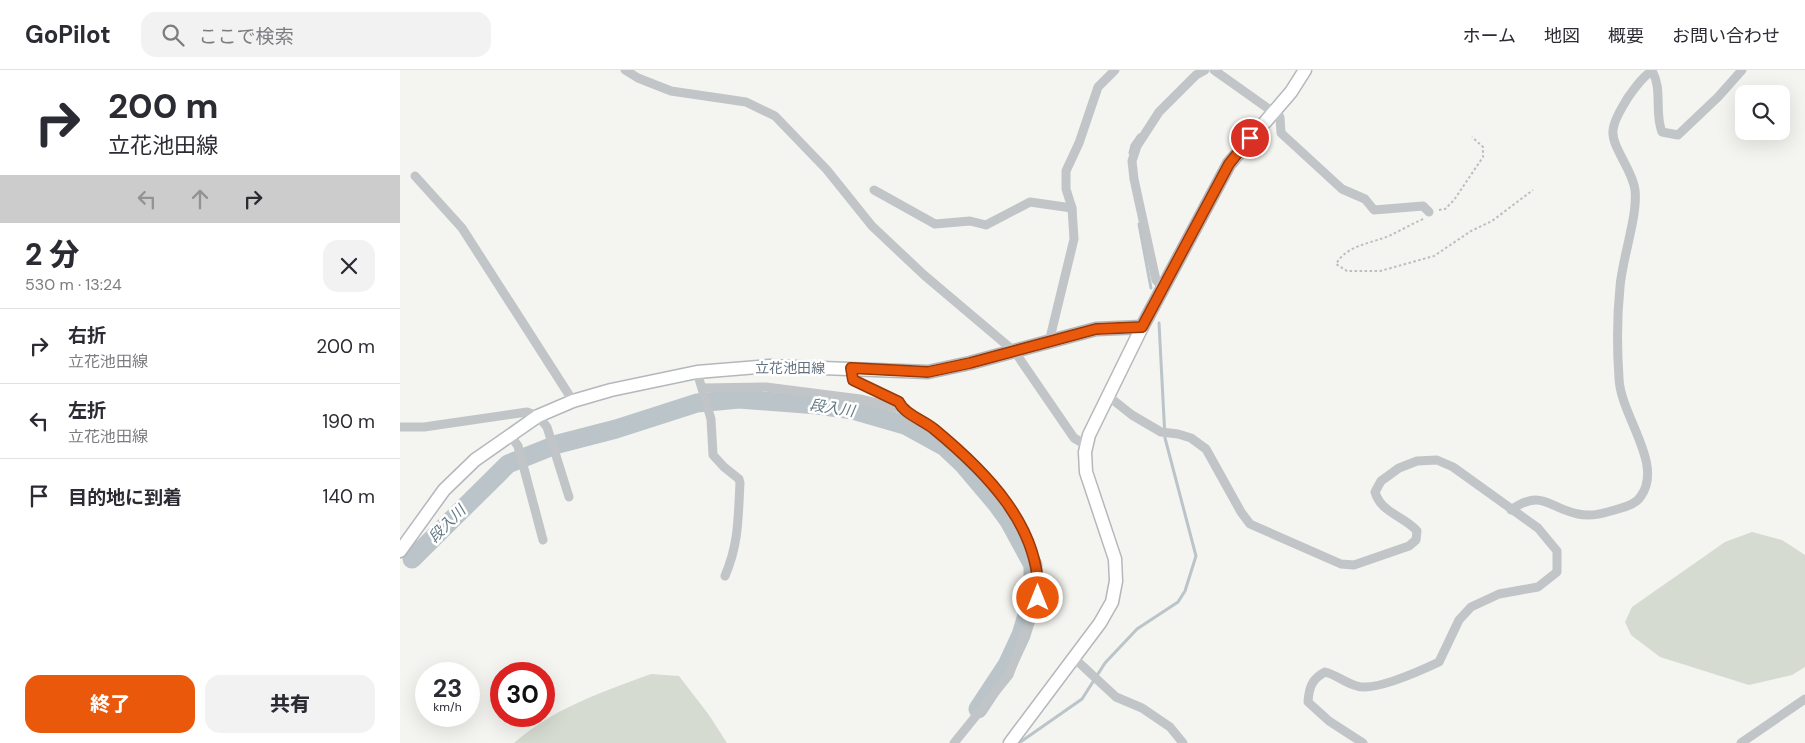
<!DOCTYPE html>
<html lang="ja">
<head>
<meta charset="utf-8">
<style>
	:root { --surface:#fff; --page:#f2f2f3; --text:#2b2b33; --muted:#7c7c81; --line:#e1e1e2; --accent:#ea580c }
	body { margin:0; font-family:"DM Sans","Noto Sans JP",sans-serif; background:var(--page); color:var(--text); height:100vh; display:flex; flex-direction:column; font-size:19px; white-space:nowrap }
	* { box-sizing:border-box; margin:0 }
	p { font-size:16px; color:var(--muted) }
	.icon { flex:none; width:28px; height:28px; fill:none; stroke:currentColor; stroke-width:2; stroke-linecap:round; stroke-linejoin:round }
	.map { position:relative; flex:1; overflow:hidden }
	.panel { display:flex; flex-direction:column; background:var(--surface); width:400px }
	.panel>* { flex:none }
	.banner { background:#fff; color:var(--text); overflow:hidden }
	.tools { position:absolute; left:1335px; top:15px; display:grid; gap:10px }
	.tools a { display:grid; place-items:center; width:55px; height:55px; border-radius:10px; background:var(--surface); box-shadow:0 5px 20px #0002; font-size:25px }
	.speed { position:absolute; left:15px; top:592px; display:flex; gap:10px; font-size:25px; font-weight:700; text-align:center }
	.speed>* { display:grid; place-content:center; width:65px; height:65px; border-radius:50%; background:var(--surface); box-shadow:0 5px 20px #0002; line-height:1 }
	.speed small { font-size:12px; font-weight:400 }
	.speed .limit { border:8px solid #d22; background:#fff; color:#111 }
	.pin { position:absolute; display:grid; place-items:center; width:42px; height:42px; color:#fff; margin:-21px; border:2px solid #fff; border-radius:50%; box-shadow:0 1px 5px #0007 }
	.me { position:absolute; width:55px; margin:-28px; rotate:0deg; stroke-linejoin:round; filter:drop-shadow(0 0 4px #0008) }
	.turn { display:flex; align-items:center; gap:18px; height:105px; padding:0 25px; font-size:22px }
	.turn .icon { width:65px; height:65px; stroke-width:2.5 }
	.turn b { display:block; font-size:35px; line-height:42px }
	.lanes { display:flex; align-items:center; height:48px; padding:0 25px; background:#0003; justify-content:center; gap:25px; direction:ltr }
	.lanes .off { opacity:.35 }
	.round { display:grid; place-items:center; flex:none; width:52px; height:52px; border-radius:15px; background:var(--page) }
	.summary { display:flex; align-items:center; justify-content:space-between; height:85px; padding:0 25px }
	h1 { font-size:30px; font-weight:800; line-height:38px }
	.button { display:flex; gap:10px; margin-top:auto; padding:10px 25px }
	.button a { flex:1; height:58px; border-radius:15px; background:var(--accent); color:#fff; font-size:20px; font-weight:800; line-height:58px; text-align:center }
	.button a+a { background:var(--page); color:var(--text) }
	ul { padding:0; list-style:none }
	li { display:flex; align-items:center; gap:15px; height:75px; padding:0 25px; border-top:1px solid var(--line) }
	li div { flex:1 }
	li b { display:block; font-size:19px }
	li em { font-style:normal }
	header { display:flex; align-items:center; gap:30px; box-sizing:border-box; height:70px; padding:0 25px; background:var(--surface); border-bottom:1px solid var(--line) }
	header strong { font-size:24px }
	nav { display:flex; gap:28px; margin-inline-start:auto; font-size:18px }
	.search { width:350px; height:45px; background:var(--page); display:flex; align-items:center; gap:12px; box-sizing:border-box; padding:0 18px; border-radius:15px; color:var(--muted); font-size:19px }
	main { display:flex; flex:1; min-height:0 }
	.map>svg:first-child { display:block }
	.green { fill:#d5dbd1 }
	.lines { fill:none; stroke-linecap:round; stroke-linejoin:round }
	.stream { stroke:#bac4c9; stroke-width:3 }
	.river { stroke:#bac4c9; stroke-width:19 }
	.secondary-casing { stroke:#b4b8bc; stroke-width:15 }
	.path { stroke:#bbbdbf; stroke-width:2; stroke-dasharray:2.5 2.5; stroke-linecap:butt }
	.street { stroke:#c1c5c8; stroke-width:9 }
	.secondary { stroke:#fff; stroke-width:12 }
	.route-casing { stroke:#983908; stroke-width:12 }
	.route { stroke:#ea580c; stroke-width:9 }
	.labels { text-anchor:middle; stroke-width:5; stroke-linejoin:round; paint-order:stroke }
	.street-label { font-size:14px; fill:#637281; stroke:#fff }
	.water-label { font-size:15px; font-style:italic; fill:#637a85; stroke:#fff }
</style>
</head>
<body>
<header>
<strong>GoPilot</strong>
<div class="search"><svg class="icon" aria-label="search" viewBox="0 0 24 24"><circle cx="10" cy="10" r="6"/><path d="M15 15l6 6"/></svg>ここで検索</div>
<nav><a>ホーム</a><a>地図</a><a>概要</a><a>お問い合わせ</a></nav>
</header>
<main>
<section class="panel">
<div class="banner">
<div class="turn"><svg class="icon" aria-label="right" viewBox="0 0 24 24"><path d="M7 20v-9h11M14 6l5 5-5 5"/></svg><div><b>200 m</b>立花池田線</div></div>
<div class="lanes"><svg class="icon off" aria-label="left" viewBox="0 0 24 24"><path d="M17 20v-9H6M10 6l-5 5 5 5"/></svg><svg class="icon off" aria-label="ahead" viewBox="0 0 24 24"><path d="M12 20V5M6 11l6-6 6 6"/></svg><svg class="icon" aria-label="right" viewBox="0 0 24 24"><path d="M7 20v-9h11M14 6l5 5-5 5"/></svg></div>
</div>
<div class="summary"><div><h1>2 分</h1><p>530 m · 13:24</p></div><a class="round"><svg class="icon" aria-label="close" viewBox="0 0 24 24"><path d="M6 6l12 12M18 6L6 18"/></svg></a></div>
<ul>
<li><svg class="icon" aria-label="right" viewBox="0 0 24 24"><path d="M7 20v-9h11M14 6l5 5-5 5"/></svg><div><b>右折</b><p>立花池田線</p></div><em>200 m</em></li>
<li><svg class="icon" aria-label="left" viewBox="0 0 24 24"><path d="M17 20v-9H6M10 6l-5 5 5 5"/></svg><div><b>左折</b><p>立花池田線</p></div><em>190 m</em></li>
<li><svg class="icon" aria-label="arrive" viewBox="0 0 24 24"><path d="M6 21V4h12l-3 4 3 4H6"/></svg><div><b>目的地に到着</b></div><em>140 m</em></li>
</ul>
<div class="button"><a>終了</a><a>共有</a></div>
</section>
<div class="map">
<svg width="1405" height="673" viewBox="0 0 1405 673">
	<rect width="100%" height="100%" fill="#f4f4f0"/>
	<g class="green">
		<polygon points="1352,462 1382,470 1405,485 1405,597 1392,605 1349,615 1260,587 1231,565 1225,552 1232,537 1325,472"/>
		<path d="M251 604 279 606 309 645 327 673H114C154 638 202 622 251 604Z"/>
	</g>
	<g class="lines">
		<g class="stream">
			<polyline points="730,83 732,75 739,65"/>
			<polyline points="739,154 751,218"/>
			<polyline points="619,673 682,629 705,593 737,559 778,532 785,521 796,486 765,368 759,253"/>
		</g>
		<polyline class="river" points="12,489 108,394 158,374 216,359 297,333 339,329 418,335 453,340 505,355 545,377 563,394 596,433 609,451 633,495 633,526 621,565 607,595 578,639"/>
		<defs>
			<g id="secondary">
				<polyline points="0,481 44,420 75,390 138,346 173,331 211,320 297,302 369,296 528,302 570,293 696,259 742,257"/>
				<polyline points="610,673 700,553 712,532 716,511 715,489 686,402 685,382 689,365 742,257 829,94 891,22 905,0"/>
			</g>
		</defs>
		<use href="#secondary" class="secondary-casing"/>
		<g class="path">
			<polyline points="1039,140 1045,139 1054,130 1083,87 1083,77 1072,67"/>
			<path d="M1023 149C1012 154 1001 160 991 165 971 174 948 174 936 194L947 201H980L1034 186 1071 161 1092 151 1133 120"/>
		</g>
		<g class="street">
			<polyline points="225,0 238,8 271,21 346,32 375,46 427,100 472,156 524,205 615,282 674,368 686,375"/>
			<polyline points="814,0 880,47 881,63 942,119 965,129 974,140 1023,136 1029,142"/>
			<polyline points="15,106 62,158 173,331"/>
			<polyline points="474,120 535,154 570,151 586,155 630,132 672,138"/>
			<polyline points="763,218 756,210 734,109 732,91 737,76 759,42 796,5 805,0"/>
			<polyline points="649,272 674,169 672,138 666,119 666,101 679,73 698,17 715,0"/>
			<polyline points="451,298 453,310 499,332 502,338"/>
			<path d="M297 302 311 349 313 385 324 397 339 409 340 413C338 448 339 473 325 506"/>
			<polyline points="303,318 366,317 460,329 502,339 524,351 552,374 597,419 618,450 636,492 638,528 609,605 554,673"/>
			<path d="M708 326 732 345 761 362 778 364 791 368 806 379 841 442 850 454 941 494 954 495 1009 476 1016 470 1017 461C1004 446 981 443 975 422L981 411 999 398 1017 391 1037 390 1053 397 1138 458 1157 481V502L1138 517 1099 524 1071 537 1059 550 1039 592C1022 600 975 622 957 616 945 613 937 605 925 602 912 609 909 617 908 632L929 651 963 673"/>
			<polyline points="0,357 24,357 127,342 138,346 147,357 169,427"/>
			<polyline points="110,365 118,376 143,470"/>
			<path d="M1111 440C1142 418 1148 438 1178 444 1192 447 1205 443 1218 439 1226 437 1237 433 1241 426 1264 394 1220 345 1219 308 1217 279 1217 246 1220 217 1222 189 1238 146 1235 120 1233 100 1211 77 1213 60 1214 49 1222 38 1227 29 1234 19 1242 7 1252 1 1263 19 1254 43 1262 62L1278 65 1318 27 1342 0"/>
			<polyline points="674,588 716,627 742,638 770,657 783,673"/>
			<polyline points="1341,673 1405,629"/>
		</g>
		<use href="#secondary" class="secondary"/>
	</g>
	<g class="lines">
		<defs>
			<path id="route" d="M638 528C642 457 585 401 534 359 523 350 504 344 499 332L453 310 451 298 528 302 570 293 696 259 742 257 829 94 850 68"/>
		</defs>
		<use href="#route" class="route-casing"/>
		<use href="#route" class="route"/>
	</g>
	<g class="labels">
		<g class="street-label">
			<text x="390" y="303">立花池田線</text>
		</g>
		<g class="water-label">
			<text transform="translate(432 338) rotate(9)" y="5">段入川</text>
			<text transform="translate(47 454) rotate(-45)" y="5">段入川</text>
		</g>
	</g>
</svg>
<div class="tools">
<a><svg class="icon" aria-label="search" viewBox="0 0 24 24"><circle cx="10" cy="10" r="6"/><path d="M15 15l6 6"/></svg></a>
</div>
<div class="speed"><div>23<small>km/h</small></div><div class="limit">30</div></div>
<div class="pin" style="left:850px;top:68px;background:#d93025"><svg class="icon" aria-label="arrive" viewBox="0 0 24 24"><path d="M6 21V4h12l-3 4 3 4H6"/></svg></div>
<svg class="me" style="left:638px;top:528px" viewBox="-20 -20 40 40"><circle r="17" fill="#ea580c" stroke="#fff" stroke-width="3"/><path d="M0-11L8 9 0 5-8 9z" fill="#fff"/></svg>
</div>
</main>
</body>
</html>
